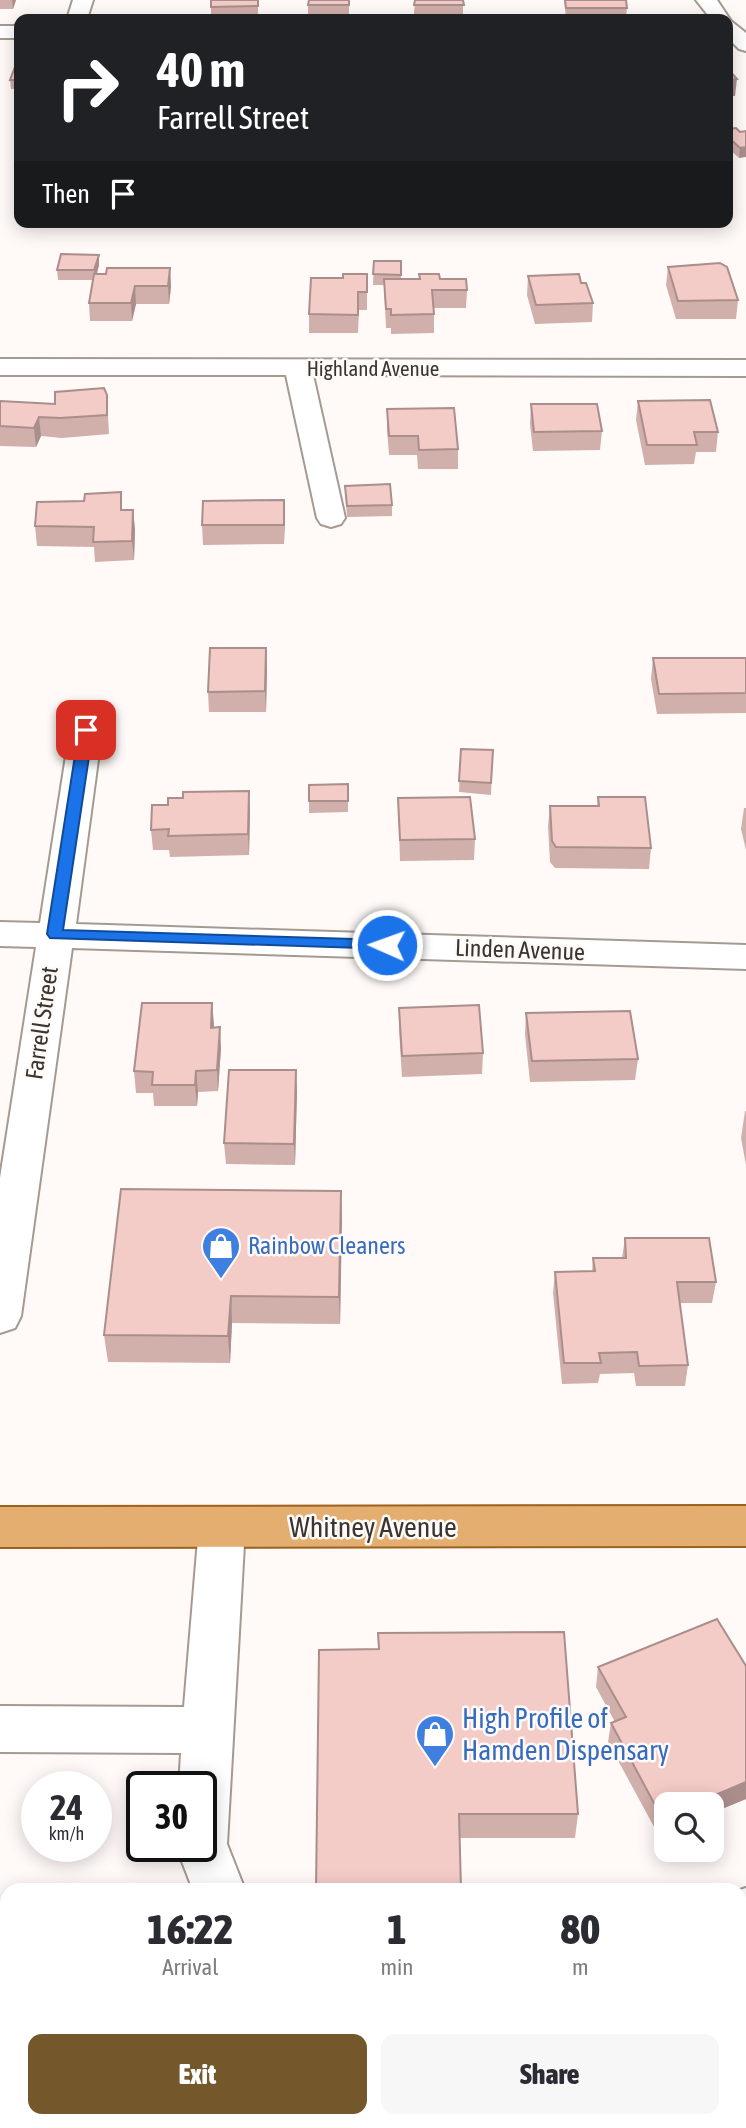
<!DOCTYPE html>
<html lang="en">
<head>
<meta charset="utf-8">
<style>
	:root { --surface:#fff; --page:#f7f7f7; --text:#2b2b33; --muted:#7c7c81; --accent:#74572b }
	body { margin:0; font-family:"Asap Condensed",sans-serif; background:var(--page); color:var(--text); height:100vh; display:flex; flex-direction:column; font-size:26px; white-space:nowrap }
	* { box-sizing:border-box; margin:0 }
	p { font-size:23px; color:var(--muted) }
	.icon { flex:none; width:38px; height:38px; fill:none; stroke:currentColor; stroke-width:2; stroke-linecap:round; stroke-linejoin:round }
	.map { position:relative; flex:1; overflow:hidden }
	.panel { position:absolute; left:0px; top:1883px; width:747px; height:245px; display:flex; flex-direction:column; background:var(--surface); border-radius:21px 21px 0 0; box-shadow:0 4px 18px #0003 }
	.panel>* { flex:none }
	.guide { position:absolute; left:14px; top:14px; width:719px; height:214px; border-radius:14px; box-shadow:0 4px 18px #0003; background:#202124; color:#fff; overflow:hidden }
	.tools { position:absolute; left:654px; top:1792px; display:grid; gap:14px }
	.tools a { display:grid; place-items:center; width:70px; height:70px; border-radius:14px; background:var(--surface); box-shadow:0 4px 18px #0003; font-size:35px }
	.speed { position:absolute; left:21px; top:1771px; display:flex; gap:14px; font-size:35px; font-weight:700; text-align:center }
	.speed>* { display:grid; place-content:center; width:91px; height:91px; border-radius:50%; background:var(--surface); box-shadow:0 4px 18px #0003; line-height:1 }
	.speed small { font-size:18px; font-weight:400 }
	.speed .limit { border:4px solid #111; border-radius:10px; background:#fff; color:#111 }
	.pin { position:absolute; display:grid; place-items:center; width:60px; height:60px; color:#fff; margin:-30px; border-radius:14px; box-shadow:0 4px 10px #0006 }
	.me { position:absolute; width:77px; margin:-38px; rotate:272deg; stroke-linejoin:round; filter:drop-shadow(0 0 5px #0008) }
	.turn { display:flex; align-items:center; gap:24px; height:147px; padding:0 28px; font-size:32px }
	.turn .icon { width:91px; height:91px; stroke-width:2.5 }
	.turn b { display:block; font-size:49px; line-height:60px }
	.then { display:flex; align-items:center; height:66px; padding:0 28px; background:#0003; gap:14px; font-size:26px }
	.eta { display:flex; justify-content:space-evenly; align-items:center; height:119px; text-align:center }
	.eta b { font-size:42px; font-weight:800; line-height:49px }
	.action { display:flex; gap:14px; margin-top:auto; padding:14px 28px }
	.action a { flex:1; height:80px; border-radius:14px; background:var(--accent); color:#fff; font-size:28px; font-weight:800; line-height:80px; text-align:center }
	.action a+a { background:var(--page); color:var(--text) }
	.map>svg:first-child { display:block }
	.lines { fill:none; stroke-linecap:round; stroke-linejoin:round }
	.minor-casing { stroke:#a59a92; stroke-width:4 }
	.major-casing { stroke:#9c611c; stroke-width:4 }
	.path { stroke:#beb9b6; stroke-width:5; stroke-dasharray:9 4.5; stroke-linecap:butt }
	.minor { fill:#fff; fill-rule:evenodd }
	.major { fill:#e4ae70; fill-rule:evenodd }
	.wall { fill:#d1afab }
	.shaded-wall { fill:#aa8e8b }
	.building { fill:#f3cbc7; stroke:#aa8e8b; stroke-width:2 }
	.route { fill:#1a73e8; stroke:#114b97; stroke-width:2 }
	.labels { text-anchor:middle; stroke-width:5; stroke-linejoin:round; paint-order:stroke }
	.far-street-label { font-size:21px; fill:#393531; stroke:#fffaf7 }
	.street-label { font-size:24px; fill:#393531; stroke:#fffaf7 }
	.shop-label { font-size:24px; fill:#366cbe; stroke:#fffaf7; text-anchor:start }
	.near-street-label { font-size:28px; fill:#393531; stroke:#fffaf7 }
	.near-shop-label { font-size:28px; fill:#366cbe; stroke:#fffaf7; text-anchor:start }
</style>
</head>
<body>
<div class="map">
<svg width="746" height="2128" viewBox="0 0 746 2128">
	<rect width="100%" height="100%" fill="#fffaf7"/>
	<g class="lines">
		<defs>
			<g id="minor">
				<polygon points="73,0 93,0 87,19 67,19"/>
				<polygon points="696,0 717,0 731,21 746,33 746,51 739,49 728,38 728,19 711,19"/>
				<rect x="0" y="26" width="19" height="12"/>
				<polygon points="0,359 746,360 746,376 313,375 345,518 341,524 331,527 321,524 317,518 286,375 0,375"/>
				<polygon points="86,720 98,723 102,730 76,924 746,945 746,969 72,948 21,1316 15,1328 0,1333 0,1178 36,947 0,946 0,922 40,923 70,730 74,723"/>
				<polygon points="222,1507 238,1513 245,1527 227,1844 245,1890 193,1890 176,1846 201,1846 201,1787 179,1787 181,1753 0,1752 0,1706 184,1707 199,1527 206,1513"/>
				<polygon points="746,1888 746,1941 740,1943 740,1890"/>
				<polygon points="223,2121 293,2121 291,2128 220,2128"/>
			</g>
			<polygon id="major" points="746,1506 746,1546 0,1547 0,1507"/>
		</defs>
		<use href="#minor" class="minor-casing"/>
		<use href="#major" class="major-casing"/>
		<polyline class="path" points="740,2103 746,2119"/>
		<use href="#minor" class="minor"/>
		<use href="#major" class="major"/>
	</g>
	<g class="wall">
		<polygon points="0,0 16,0 13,9 0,9"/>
		<polygon points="258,0 258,15 211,16 211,7"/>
		<polygon points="349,0 349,14 308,14 308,5"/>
		<polygon points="415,0 463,0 463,14 414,14"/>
		<polygon points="564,0 626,0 627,8 626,17 566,17"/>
		<polygon points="19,67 19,89 11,89 10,80"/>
		<polygon points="728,129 740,132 746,131 739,158 728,148"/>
		<polygon points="99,255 99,265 97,274 170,268 171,287 169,304 136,304 132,321 90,321 89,303 93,280 58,280 57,270"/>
		<polygon points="374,261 401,261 401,279 419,279 419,274 440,279 467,290 466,308 434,308 434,333 391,334 391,328 386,328 384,285 373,285"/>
		<polygon points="668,267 738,300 736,319 676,319 666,285"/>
		<polygon points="367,274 367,310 359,310 358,333 309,333 309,314 343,278"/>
		<polygon points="528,276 581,283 593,303 592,322 535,324 527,295"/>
		<polygon points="638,401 718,432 716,452 696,452 694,464 645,465 636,420"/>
		<polygon points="0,402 55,404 108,415 109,434 62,438 41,436 36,447 0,446"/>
		<polygon points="531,404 602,431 600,450 533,451 530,424"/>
		<polygon points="387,409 458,449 458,469 418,469 417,455 389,455 387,429"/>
		<polygon points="345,486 392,505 392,516 347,517"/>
		<polygon points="284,500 284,544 203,545 202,525"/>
		<polygon points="122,510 133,510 135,530 134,560 95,562 94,547 37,546 35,526"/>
		<polygon points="266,648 267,668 266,712 209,712 208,692"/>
		<polygon points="653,658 746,658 746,713 657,714 651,679"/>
		<polygon points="461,749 493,750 491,795 459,792"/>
		<polygon points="348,784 348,812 309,813 309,785"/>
		<polygon points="249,791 250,812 249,855 170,857 169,850 153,850 151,830 168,805 183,798"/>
		<polygon points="598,797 651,848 649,869 555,868 550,862 548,826 550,806 597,806"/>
		<polygon points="398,798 475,839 474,860 400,861"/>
		<polygon points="744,808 746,808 746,850 741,829"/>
		<polygon points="399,1008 483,1053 482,1074 402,1077 399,1029"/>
		<polygon points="526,1013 638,1059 635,1080 530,1082 525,1034"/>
		<polygon points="214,1024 214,1027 221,1048 218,1091 198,1092 197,1106 154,1106 153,1093 136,1093 134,1071"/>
		<polygon points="297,1091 295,1165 226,1164 224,1143"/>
		<polygon points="745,1111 746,1111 746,1165 741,1138"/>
		<polygon points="342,1218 340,1324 232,1323 230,1363 108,1362 104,1335"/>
		<polygon points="625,1238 716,1282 712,1303 680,1303 688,1365 685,1386 636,1386 634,1373 600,1374 598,1383 562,1384 553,1293 555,1272 592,1271 593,1258 622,1258"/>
		<polygon points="378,1633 578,1814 575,1838 460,1838 378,1649"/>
		<polygon points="746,1666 746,1799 712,1813 712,1804 667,1804 667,1833 659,1836 608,1742 611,1723 615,1722 596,1687 598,1667"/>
	</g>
	<g class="shaded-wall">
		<polygon points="12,0 16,0 13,9"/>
		<polygon points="737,79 735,96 728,96 728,80"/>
		<polygon points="746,147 746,157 739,158 740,148"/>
		<polygon points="99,255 99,265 95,280 94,270"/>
		<polygon points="170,268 171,287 169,304 168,286"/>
		<polygon points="135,286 136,304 132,321 131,303"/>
		<polygon points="39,417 41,436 36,447 34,428"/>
		<polygon points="284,500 285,520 284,544"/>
		<polygon points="133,510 135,530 134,560 132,541"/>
		<polygon points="266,648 267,668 266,712 265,691"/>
		<polygon points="249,791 250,812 249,855 248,834"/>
		<polygon points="212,1003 214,1024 212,1049 211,1028"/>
		<polygon points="220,1027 221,1048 218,1091 217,1070"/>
		<polygon points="296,1070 297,1091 295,1165 294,1144"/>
		<polygon points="196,1071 198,1092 197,1106 195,1085"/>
		<polygon points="341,1191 342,1218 340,1324 339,1297"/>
		<polygon points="231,1296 232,1323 230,1363 228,1336"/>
		<polygon points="746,1782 746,1799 712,1813 712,1804 694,1804"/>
		<polygon points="667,1816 667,1833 659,1836 662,1818"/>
		<polygon points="7,2006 7,2026 0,2028 0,2009"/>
	</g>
	<g class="building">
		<polygon points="211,0 258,0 258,6 211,7"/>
		<polygon points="309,0 349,0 349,5 308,5"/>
		<polygon points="415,0 463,0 464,5 414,5"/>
		<polygon points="565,0 626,0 627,8 566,8"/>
		<polygon points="15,67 19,67 19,80 10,80"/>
		<polygon points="728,69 737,79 728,80"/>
		<polygon points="736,128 740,132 746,131 746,147 740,148 728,137 728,129"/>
		<polygon points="61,254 99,255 94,270 57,270"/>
		<polygon points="374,261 401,261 401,275 373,274"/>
		<polygon points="720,263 727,267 738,300 678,301 668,267"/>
		<polygon points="107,268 170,268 168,286 135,286 131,303 89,303 94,274 106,274"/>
		<polygon points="343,274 367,274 367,292 358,292 358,315 309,314 311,278 343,278"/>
		<polygon points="419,274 439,274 440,279 466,279 467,290 432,290 434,314 391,315 391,309 386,309 384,279 420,279"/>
		<polygon points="579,274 581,283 586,283 593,303 536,305 528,276"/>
		<polygon points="104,388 107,395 107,415 60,418 39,417 34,428 0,426 0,401 55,404 55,392"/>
		<polygon points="710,400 718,432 694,432 697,445 647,445 638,401"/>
		<polygon points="531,404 597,404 602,431 534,432"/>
		<polygon points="454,408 458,449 419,450 418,436 389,436 387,409"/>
		<polygon points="390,484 392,505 347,506 345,486"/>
		<polygon points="121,492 121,510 133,510 132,541 93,542 94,527 35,526 37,502 84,501 85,494"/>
		<polygon points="284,500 284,525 202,525 203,501"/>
		<polygon points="210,648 266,648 265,691 208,692"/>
		<polygon points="653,658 746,658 746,693 659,694"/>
		<polygon points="461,749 493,750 491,783 459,781"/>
		<polygon points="348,784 348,801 309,801 309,785"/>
		<polygon points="249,791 248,834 168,836 169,829 151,830 152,805 168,805 168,798 183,798 183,792"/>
		<polygon points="470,797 475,839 400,840 398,798"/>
		<polygon points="598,797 645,797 651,848 556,847 552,841 550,806 599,806"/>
		<polygon points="142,1003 212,1003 211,1028 220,1027 217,1070 196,1071 195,1085 152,1085 153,1072 134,1071"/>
		<polygon points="479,1005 483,1053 402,1056 399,1008"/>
		<polygon points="630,1011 638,1059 532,1061 526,1013"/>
		<polygon points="229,1070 296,1070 294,1144 224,1143"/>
		<polygon points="121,1189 341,1191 339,1297 231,1296 228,1336 104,1335"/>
		<polygon points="625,1238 709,1238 716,1282 677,1282 688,1365 639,1366 637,1352 599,1353 601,1363 564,1363 555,1272 595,1271 593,1258 626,1258"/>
		<polygon points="717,1619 746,1666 746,1782 694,1804 667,1804 667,1816 662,1818 611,1723 626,1717 598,1667"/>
		<polygon points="564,1632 578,1814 459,1814 461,1889 316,1890 319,1650 379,1649 378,1633"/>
		<polygon points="7,1918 7,2006 0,2009 0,1921"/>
	</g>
	<polygon class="route" points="86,726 93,730 63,930 387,940 394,945 392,949 50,938 47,934 79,730"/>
	<defs>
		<symbol id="shop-pin" viewBox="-11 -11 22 30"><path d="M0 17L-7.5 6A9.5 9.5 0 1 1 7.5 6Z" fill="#3f7fe0" stroke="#fffaf7"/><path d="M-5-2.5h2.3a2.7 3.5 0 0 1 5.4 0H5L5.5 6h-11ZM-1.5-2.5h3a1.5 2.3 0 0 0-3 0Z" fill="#fff"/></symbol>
	</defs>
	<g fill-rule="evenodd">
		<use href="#shop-pin" x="199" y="1224" width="44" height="60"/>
		<use href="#shop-pin" x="413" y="1712" width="44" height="60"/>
	</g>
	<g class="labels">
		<g class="far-street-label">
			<text x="373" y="376">Highland Avenue</text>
		</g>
		<g class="street-label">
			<text transform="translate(520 950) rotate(2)" y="8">Linden Avenue</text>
			<text transform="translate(42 1023) rotate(-82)" y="8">Farrell Street</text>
		</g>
		<g class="shop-label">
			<text x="248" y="1254">Rainbow Cleaners</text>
		</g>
		<g class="near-street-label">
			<text x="373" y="1537">Whitney Avenue</text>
		</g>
		<g class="near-shop-label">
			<text x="462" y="1728">High Profile of<tspan x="462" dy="32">Hamden Dispensary</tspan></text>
		</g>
	</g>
</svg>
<div class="tools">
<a><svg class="icon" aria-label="search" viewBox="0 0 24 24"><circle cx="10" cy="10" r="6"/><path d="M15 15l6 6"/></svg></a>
</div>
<div class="speed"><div>24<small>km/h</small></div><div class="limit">30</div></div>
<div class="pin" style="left:86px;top:730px;background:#d93025"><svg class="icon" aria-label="arrive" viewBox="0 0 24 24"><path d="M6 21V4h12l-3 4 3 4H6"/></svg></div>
<svg class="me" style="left:387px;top:945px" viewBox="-20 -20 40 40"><circle r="17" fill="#1a73e8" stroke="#fff" stroke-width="3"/><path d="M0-11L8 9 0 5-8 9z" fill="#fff"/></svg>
<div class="guide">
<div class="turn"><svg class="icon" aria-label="right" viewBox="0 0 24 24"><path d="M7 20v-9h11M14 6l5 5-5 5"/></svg><div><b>40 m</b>Farrell Street</div></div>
<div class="then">Then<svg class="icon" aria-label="arrive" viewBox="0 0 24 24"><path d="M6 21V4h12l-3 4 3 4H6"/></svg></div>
</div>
<section class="panel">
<div class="eta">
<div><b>16:22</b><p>Arrival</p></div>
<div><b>1</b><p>min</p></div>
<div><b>80</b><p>m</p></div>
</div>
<div class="action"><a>Exit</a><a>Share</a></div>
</section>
</div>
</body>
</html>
